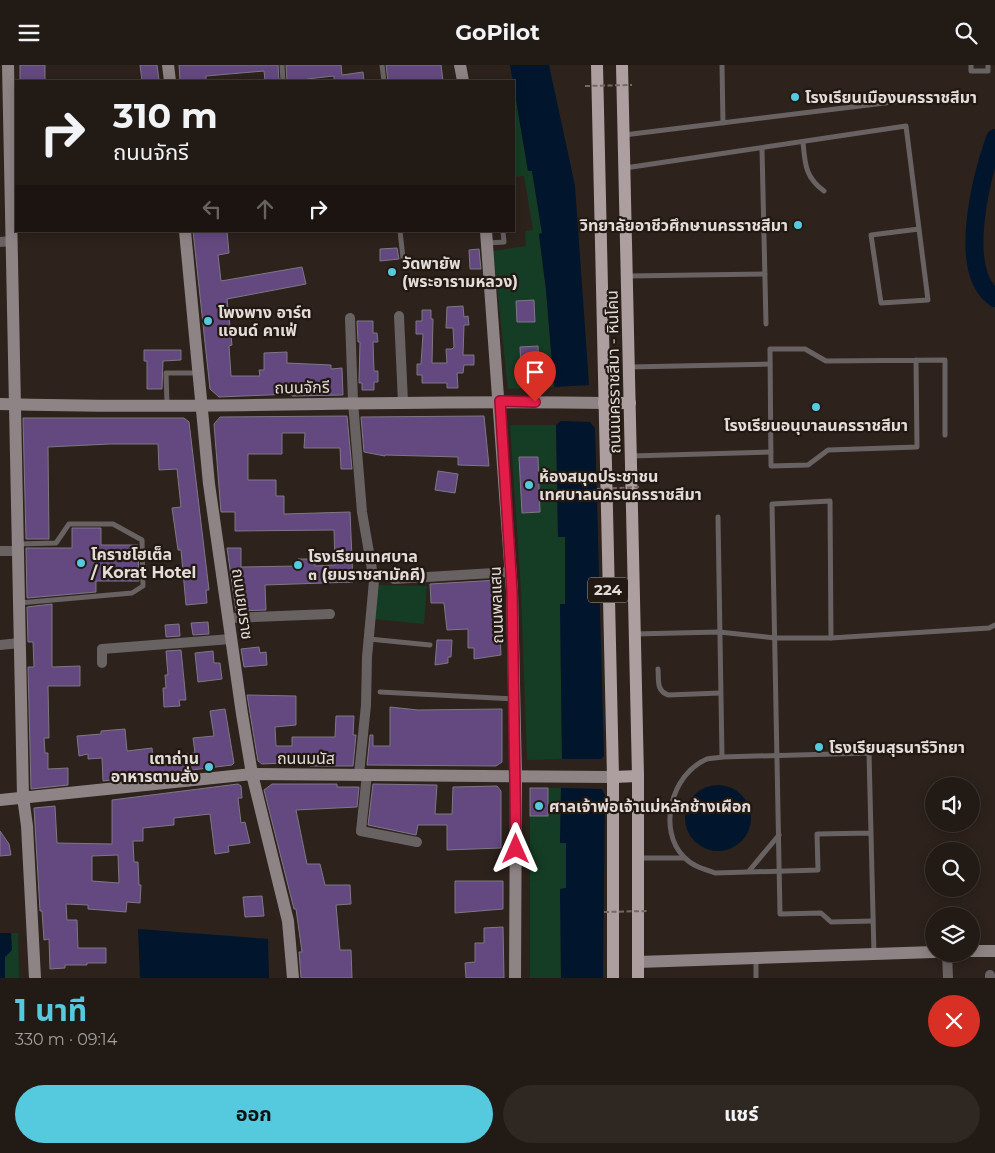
<!DOCTYPE html>
<html lang="th">
<head>
<meta charset="utf-8">
<style>
	:root { --surface:#221a15; --page:#2e2722; --text:#f1f3f6; --muted:#a2a1a0; --line:#3f3834; --accent:#55cadf }
	body { margin:0; font-family:Montserrat,"Noto Sans Thai",sans-serif; background:var(--page); color:var(--text); height:100vh; display:flex; flex-direction:column; font-size:19px; white-space:nowrap }
	* { box-sizing:border-box; margin:0 }
	p { font-size:16px; color:var(--muted) }
	.icon { flex:none; width:28px; height:28px; fill:none; stroke:currentColor; stroke-width:2; stroke-linecap:round; stroke-linejoin:round }
	.map { position:relative; height:913px; overflow:hidden }
	.details { display:flex; flex-direction:column; background:var(--surface); flex:1 }
	.details>* { flex:none }
	.banner { position:absolute; left:15px; top:15px; width:500px; height:152px; border-radius:0px; box-shadow:0 2px 12px #0003,0 0 0 1px var(--line); background:#221a15; color:var(--text); overflow:hidden }
	.controls { position:absolute; left:925px; top:712px; display:grid; gap:10px }
	.controls a { display:grid; place-items:center; width:55px; height:55px; border-radius:50%; background:var(--surface); box-shadow:0 2px 12px #0003,0 0 0 1px var(--line); font-size:25px }
	.pin { position:absolute; display:grid; place-items:center; width:42px; height:42px; color:#fff; margin:-51px -21px; border-radius:50% 50% 50% 0; rotate:-45deg; box-shadow:0 0 5px #0007 }
	.pin .icon { rotate:45deg }
	.me { position:absolute; width:55px; margin:-28px; rotate:0deg; stroke-linejoin:round; filter:drop-shadow(0 0 4px #0008) }
	.turn { display:flex; align-items:center; gap:18px; height:105px; padding:0 15px; font-size:22px }
	.turn .icon { width:65px; height:65px; stroke-width:2.5 }
	.turn b { display:block; font-size:35px; line-height:42px }
	.lanes { display:flex; align-items:center; height:48px; padding:0 15px; background:#0003; justify-content:center; gap:25px; direction:ltr }
	.lanes .off { opacity:.35 }
	.round { display:grid; place-items:center; flex:none; width:52px; height:52px; border-radius:26px; background:var(--page) }
	.headline { display:flex; align-items:center; justify-content:space-between; height:85px; padding:0 15px }
	h1 { font-size:30px; font-weight:700; line-height:38px; color:var(--accent) }
	.cta { display:flex; gap:10px; margin-top:auto; padding:10px 15px }
	.cta a { flex:1; height:58px; border-radius:30px; background:var(--accent); color:#111; font-size:20px; font-weight:700; line-height:58px; text-align:center }
	.cta a+a { background:var(--page); color:var(--text) }
	header { display:flex; justify-content:space-between; align-items:center; height:65px; padding:0 15px; background:var(--surface); font-size:22px; font-weight:700 }
	.map>svg:first-child { display:block }
	.green { fill:#153d25 }
	.water { fill:#01162d }
	.lines { fill:none; stroke-linecap:round; stroke-linejoin:round }
	.river { stroke:#01162d; stroke-width:18 }
	.building { fill:#644980; stroke:#7d7884; fill-rule:evenodd }
	.lane { stroke:#696263; stroke-width:5 }
	.street { stroke:#696263; stroke-width:10 }
	.secondary { stroke:#8f8485; stroke-width:12 }
	.primary { stroke:#ad9fa0; stroke-width:12 }
	.path-bridge { stroke:#736964; stroke-width:2; stroke-dasharray:5 2.5; stroke-linecap:butt }
	.route-casing { stroke:#92132f; stroke-width:12 }
	.route { stroke:#e11d48; stroke-width:9 }
	.poi-dot { fill:#55cadf; stroke:#231913; stroke-width:2 }
	.labels { text-anchor:middle; stroke-width:4.5; stroke-linejoin:round; paint-order:stroke }
	.shield { fill:#231913; stroke:#aaa29d; stroke-width:1 }
	.shield-label { font-size:15px; font-weight:bold; fill:#e4dcd8 }
	.poi-label { font-size:16px; font-weight:bold; fill:#e4dcd8; stroke:#231913; text-anchor:start }
	.street-label { font-size:16px; fill:#e4dcd8; stroke:#231913 }
</style>
</head>
<body>
<header><svg class="icon" aria-label="menu" viewBox="0 0 24 24"><path d="M4 6h16M4 12h16M4 18h16"/></svg>GoPilot<svg class="icon" aria-label="search" viewBox="0 0 24 24"><circle cx="10" cy="10" r="6"/><path d="M15 15l6 6"/></svg></header>
<div class="map">
<svg width="995" height="913" viewBox="0 0 995 913">
	<rect width="100%" height="100%" fill="#2d221c"/>
	<g class="green">
		<polygon points="514,22 528,106 532,106 542,169 539,170 546,225 554,322 508,324 493,186 526,181 525,166 533,165 524,111 514,112"/>
		<polygon points="510,360 556,360 558,471 565,472 565,539 560,539 562,694 527,695 521,526"/>
		<polygon points="377,520 427,521 424,559 374,554"/>
		<polygon points="530,723 561,723 560,777 566,778 567,823 560,824 561,913 530,913"/>
		<polygon points="11,868 18,868 19,913 5,913 5,892 12,885"/>
	</g>
	<g class="water">
		<polygon points="510,0 549,0 575,121 589,320 554,322 546,225 539,169 542,168 532,106 528,106"/>
		<polygon points="561,356 590,357 595,363 604,691 601,694 562,694 560,539 565,539 565,472 558,472 556,360"/>
		<circle cx="718" cy="753" r="33"/>
		<polygon points="561,723 602,724 605,730 603,913 561,913 560,824 566,823 566,778 560,778"/>
		<polygon points="138,864 268,874 269,913 140,913"/>
		<polygon points="0,868 11,868 12,885 5,892 5,913 0,913"/>
	</g>
	<g class="lines">
		<path class="river" d="M995 73C982 110 956 206 995 233"/>
	</g>
	<g class="building">
		<rect x="20" y="0" width="25" height="16"/>
		<polygon points="140,0 157,0 159,15 142,16"/>
		<polygon points="179,0 278,0 279,16 265,16 264,6 206,11 206,16 180,16"/>
		<polygon points="286,0 341,0 342,10 363,7 364,16 334,16 334,11 307,14 308,16 287,16"/>
		<polygon points="386,0 441,0 443,16 388,16"/>
		<polygon points="193,166 227,166 229,188 218,190 221,216 302,202 306,219 227,234 232,280 229,281 231,311 260,311 259,305 264,305 264,288 287,287 287,298 331,300 331,304 342,303 343,330 292,331 292,329 219,332 210,324"/>
		<polygon points="397,183 399,194 380,196 380,184"/>
		<polygon points="479,184 481,204 470,204 469,185"/>
		<polygon points="534,235 535,257 517,257 516,236"/>
		<polygon points="463,241 464,252 468,251 469,260 464,260 463,290 474,290 474,300 464,300 463,308 457,308 458,323 447,323 447,318 422,318 422,310 417,310 417,299 421,299 423,269 416,269 416,256 422,256 422,245 431,245 431,254 433,254 432,298 447,298 446,284 452,284 454,282 453,263 446,263 447,242"/>
		<polygon points="357,256 373,256 373,268 377,268 378,277 373,277 374,306 378,306 378,317 374,317 374,325 362,325 362,318 359,318 360,277 358,277"/>
		<polygon points="538,281 539,304 521,305 520,282"/>
		<polygon points="144,285 181,285 181,295 163,296 162,324 147,324 147,296 144,296"/>
		<polygon points="347,351 352,404 341,404 340,383 304,383 305,368 282,368 282,389 248,389 248,415 276,415 276,431 284,431 284,449 350,447 353,517 265,520 266,545 236,546 227,483 241,483 241,502 298,501 298,494 315,494 315,501 335,500 334,465 235,466 235,447 221,447 214,359 220,352"/>
		<polygon points="484,351 489,401 458,400 458,392 385,390 385,391 364,387 361,352"/>
		<polygon points="23,353 184,353 189,357 209,525 206,525 207,538 186,540 181,485 178,485 172,443 181,442 177,404 159,405 158,379 110,379 48,382 49,474 26,474"/>
		<polygon points="519,392 538,392 540,447 522,448"/>
		<polygon points="438,406 458,409 455,428 435,425"/>
		<polygon points="72,463 101,463 101,480 138,480 139,516 96,516 96,527 27,533 26,483 72,483"/>
		<polygon points="499,515 500,536 494,536 495,569 500,569 501,590 474,594 474,583 468,583 468,564 447,565 444,538 431,538 430,519"/>
		<polygon points="52,539 52,602 80,601 80,621 48,621 49,673 44,673 45,688 48,688 48,704 68,703 68,720 31,724 28,602 34,602 33,577 28,577 27,542"/>
		<polygon points="208,557 209,569 193,570 191,558"/>
		<polygon points="179,559 180,571 166,572 165,560"/>
		<polygon points="437,575 452,575 451,592 448,592 448,598 435,600"/>
		<polygon points="259,582 260,588 266,587 267,600 244,602 241,584"/>
		<polygon points="181,585 186,635 179,635 180,641 164,642 163,623 166,623 165,610 168,610 166,586"/>
		<polygon points="213,586 214,598 220,598 222,614 198,617 195,588"/>
		<polygon points="247,630 296,631 296,660 275,662 276,681 292,681 292,672 335,672 336,651 354,651 353,670 356,670 353,701 310,701 310,693 284,693 284,698 262,699 258,696"/>
		<polygon points="390,642 418,645 502,644 502,697 496,701 367,700 370,670 373,670 373,681 390,681"/>
		<polygon points="225,644 234,698 232,700 103,716 102,693 88,694 88,689 79,691 77,671 101,669 101,666 125,664 127,686 152,683 153,693 195,688 193,673 214,671 210,646"/>
		<path d="M238 719 241 721 242 733H238L241 758 245 757 250 778 228 781 229 787 215 789 210 749 174 753V760L143 763V776H133L134 797H138L139 820H141L140 838 127 837 126 847 88 844V840L66 839 67 855H77L78 883H106V898H87V900H65V903L50 904 49 874 44 875 42 846H40L34 743 55 741 57 778 112 779V735ZM118 790 119 818 92 816V791Z"/>
		<polygon points="272,719 337,719 337,722 359,722 357,742 296,745 307,799 320,799 325,820 350,820 351,839 336,840 340,885 351,885 352,913 301,913 299,887 302,887 296,844 294,844 264,725"/>
		<polygon points="373,719 437,720 435,749 452,749 453,722 497,721 501,726 501,783 447,785 447,760 418,760 416,770 368,760"/>
		<rect x="530" y="723" width="18" height="28"/>
		<polygon points="0,766 9,779 11,790 0,791"/>
		<polygon points="455,816 503,816 503,844 455,848"/>
		<polygon points="262,831 264,851 245,852 243,832"/>
		<polygon points="503,862 504,913 466,913 465,898 475,897 475,878 484,878 484,863"/>
	</g>
	<g class="lines">
		<g class="lane">
			<polyline points="282,0 283,16"/>
			<polyline points="382,0 384,16"/>
			<polyline points="722,0 723,58"/>
			<polyline points="971,0 971,6 988,6 988,0"/>
			<polyline points="624,70 950,30"/>
			<path d="M803 77C805 99 805 112 824 126"/>
			<polyline points="762,84 766,259"/>
			<polyline points="625,103 906,61 928,235 881,238 871,170 919,164"/>
			<polyline points="400,166 403,193"/>
			<polyline points="488,178 504,177 503,166"/>
			<polyline points="628,211 765,209"/>
			<polyline points="916,295 917,382 828,385 808,400 771,401 770,284 805,284 826,296 945,295 945,370"/>
			<polyline points="629,302 770,299"/>
			<polyline points="167,340 166,308 198,308"/>
			<polyline points="631,391 771,387"/>
			<polyline points="718,452 722,692"/>
			<polyline points="18,479 56,478 69,459 113,459 142,475 143,521 132,528 19,538"/>
			<polyline points="634,569 719,567 775,573 831,573 989,563 995,560"/>
			<polyline points="831,573 830,436 772,439 780,849 821,848 831,857 873,856"/>
			<polyline points="369,574 430,580"/>
			<path d="M658 604C659 616 656 625 668 630L720 628"/>
			<polyline points="380,627 514,634"/>
			<path d="M871 768 817 769 818 805 715 808C704 804 692 801 684 792 657 765 671 709 707 694 711 693 717 693 722 692L869 688 874 889"/>
			<polyline points="637,793 684,793"/>
			<polyline points="749,806 779,770"/>
			<polyline points="756,894 756,913"/>
		</g>
		<g class="street">
			<polyline points="0,177 11,176"/>
			<polyline points="399,251 403,337"/>
			<polyline points="350,253 353,337 362,447 374,516 367,592 366,640 359,709"/>
			<polyline points="0,486 17,486"/>
			<polyline points="394,514 511,507"/>
			<polyline points="229,553 330,549"/>
			<polyline points="0,580 19,578"/>
			<polyline points="102,598 102,584 231,574"/>
			<polyline points="367,709 361,766 417,777"/>
			<polyline points="947,889 948,913"/>
			<polyline points="990,910 990,913"/>
		</g>
		<g class="secondary">
			<polyline points="8,0 23,732 27,761 35,913"/>
			<polyline points="168,0 170,16"/>
			<polyline points="460,0 463,16"/>
			<polyline points="185,166 209,419 242,649 252,709 288,856 293,913"/>
			<polyline points="486,166 512,526 516,711 515,913"/>
			<path d="M0 339C201 345 403 334 604 338"/>
			<polyline points="0,735 252,709 613,712"/>
			<polyline points="971,886 995,886"/>
			<polyline points="638,897 934,887"/>
		</g>
		<g class="primary">
			<polyline points="597,0 613,712 613,913"/>
			<polyline points="622,0 638,711 638,913"/>
			<polyline points="604,338 630,338"/>
			<polyline points="613,712 638,711"/>
		</g>
		<g class="path-bridge">
			<polyline points="585,21 632,20"/>
			<polyline points="597,424 639,422"/>
			<polyline points="604,847 647,846"/>
		</g>
	</g>
	<g class="lines">
		<defs>
			<polyline id="route" points="516,784 512,526 500,336 535,337"/>
		</defs>
		<use href="#route" class="route-casing"/>
		<use href="#route" class="route"/>
	</g>
	<g class="poi-dot">
		<circle cx="795" cy="32" r="5"/>
		<circle cx="798" cy="160" r="5"/>
		<circle cx="392" cy="207" r="5"/>
		<circle cx="208" cy="256" r="5"/>
		<circle cx="816" cy="342" r="5"/>
		<circle cx="529" cy="420" r="5"/>
		<circle cx="81" cy="498" r="5"/>
		<circle cx="298" cy="500" r="5"/>
		<circle cx="819" cy="682" r="5"/>
		<circle cx="209" cy="702" r="5"/>
		<circle cx="539" cy="741" r="5"/>
	</g>
	<g class="labels">
		<rect class="shield" x="588" y="512.5" width="40" height="25" rx="4"/>
		<g class="shield-label">
			<text x="608" y="530">224</text>
		</g>
		<g class="poi-label">
			<text x="805" y="38">โรงเรียนเมืองนครราชสีมา</text>
			<text x="788" y="166" text-anchor="end">วิทยาลัยอาชีวศึกษานครราชสีมา</text>
			<text x="402" y="204">วัดพายัพ<tspan x="402" dy="18">(พระอารามหลวง)</tspan></text>
			<text x="218" y="253">โพงพาง อาร์ต<tspan x="218" dy="18">แอนด์ คาเฟ่</tspan></text>
			<text x="816" y="366" text-anchor="middle">โรงเรียนอนุบาลนครราชสีมา</text>
			<text x="539" y="417">ห้องสมุดประชาชน<tspan x="539" dy="18">เทศบาลนครนครราชสีมา</tspan></text>
			<text x="91" y="495">โคราชโฮเต็ล<tspan x="91" dy="18">/ Korat Hotel</tspan></text>
			<text x="308" y="497">โรงเรียนเทศบาล<tspan x="308" dy="18">๓ (ยมราชสามัคคี)</tspan></text>
			<text x="829" y="688">โรงเรียนสุรนารีวิทยา</text>
			<text x="199" y="699" text-anchor="end">เตาถ่าน<tspan x="199" dy="18">อาหารตามสั่ง</tspan></text>
			<text x="549" y="747">ศาลเจ้าพ่อเจ้าแม่หลักช้างเผือก</text>
		</g>
		<g class="street-label">
			<text transform="translate(613 307) rotate(-91)" y="6">ถนนนครราชสีมา - หินโคน</text>
			<text transform="translate(302 322) rotate(-1)" y="6">ถนนจักรี</text>
			<text transform="translate(243 539) rotate(82)" y="6">ถนนยมราช</text>
			<text transform="translate(496 540) rotate(-92)" y="6">ถนนพลแสน</text>
			<text x="306" y="699">ถนนมนัส</text>
		</g>
	</g>
</svg>
<div class="controls">
<a><svg class="icon" aria-label="sound" viewBox="0 0 24 24"><path d="M4 9h4l5-4v14l-5-4H4zM17 9q2 3 0 6"/></svg></a>
<a><svg class="icon" aria-label="search" viewBox="0 0 24 24"><circle cx="10" cy="10" r="6"/><path d="M15 15l6 6"/></svg></a>
<a><svg class="icon" aria-label="layers" viewBox="0 0 24 24"><path d="M12 4l9 5-9 5-9-5zM3 14l9 5 9-5"/></svg></a>
</div>
<div class="pin" style="left:535px;top:337px;background:#d93025"><svg class="icon" aria-label="arrive" viewBox="0 0 24 24"><path d="M6 21V4h12l-3 4 3 4H6"/></svg></div>
<svg class="me" style="left:516px;top:784px" viewBox="-20 -20 40 40"><path d="M0-17L14 15 0 8-14 15z" fill="#e11d48" stroke="#fff" stroke-width="4"/></svg>
<div class="banner">
<div class="turn"><svg class="icon" aria-label="right" viewBox="0 0 24 24"><path d="M7 20v-9h11M14 6l5 5-5 5"/></svg><div><b>310 m</b>ถนนจักรี</div></div>
<div class="lanes"><svg class="icon off" aria-label="left" viewBox="0 0 24 24"><path d="M17 20v-9H6M10 6l-5 5 5 5"/></svg><svg class="icon off" aria-label="ahead" viewBox="0 0 24 24"><path d="M12 20V5M6 11l6-6 6 6"/></svg><svg class="icon" aria-label="right" viewBox="0 0 24 24"><path d="M7 20v-9h11M14 6l5 5-5 5"/></svg></div>
</div>
</div>
<section class="details">
<div class="headline"><div><h1>1 นาที</h1><p>330 m · 09:14</p></div><a class="round" style="background:#d93025;color:#fff"><svg class="icon" aria-label="close" viewBox="0 0 24 24"><path d="M6 6l12 12M18 6L6 18"/></svg></a></div>
<div class="cta"><a>ออก</a><a>แชร์</a></div>
</section>
</body>
</html>
